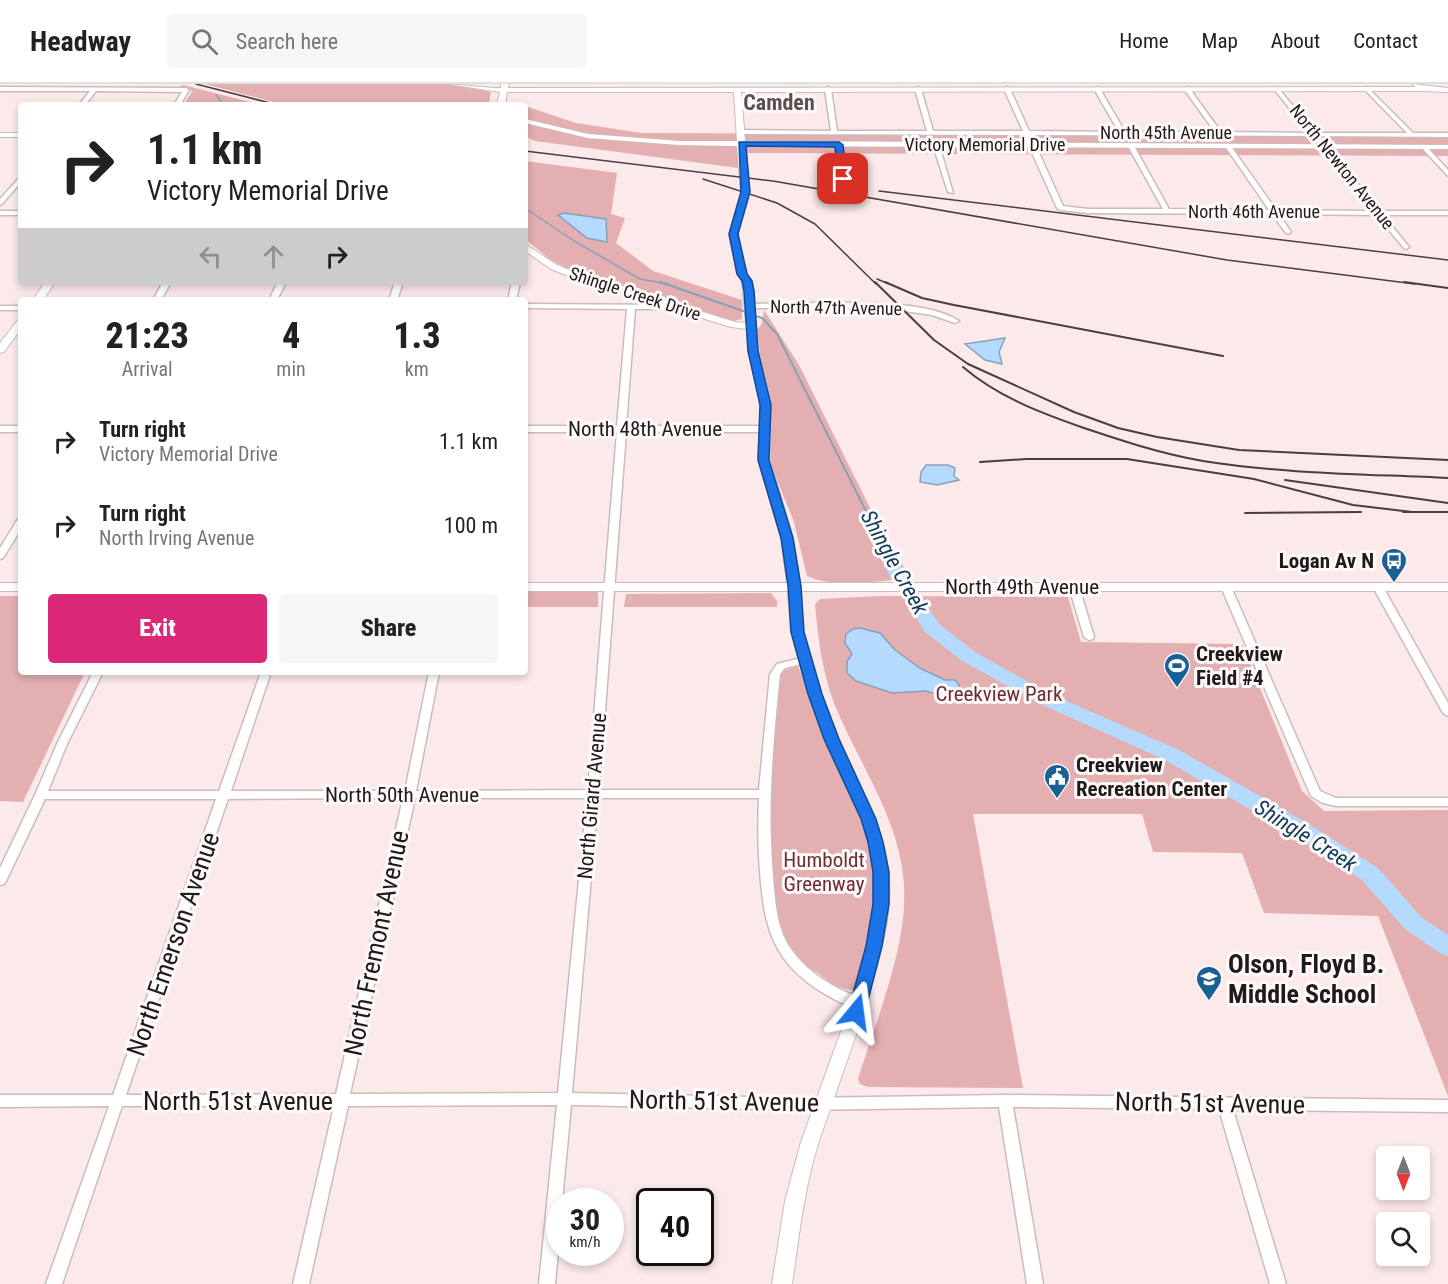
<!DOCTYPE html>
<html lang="en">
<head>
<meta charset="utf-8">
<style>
	:root { --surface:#fff; --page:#f6f6f6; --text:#222; --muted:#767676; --line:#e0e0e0; --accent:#db2777 }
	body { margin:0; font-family:"Roboto Condensed",sans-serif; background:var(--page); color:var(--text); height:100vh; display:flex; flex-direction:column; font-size:22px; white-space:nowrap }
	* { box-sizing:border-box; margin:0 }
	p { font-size:20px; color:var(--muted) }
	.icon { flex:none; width:33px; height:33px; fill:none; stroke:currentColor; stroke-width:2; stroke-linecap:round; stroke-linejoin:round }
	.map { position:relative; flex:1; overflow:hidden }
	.panel { position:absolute; left:18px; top:213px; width:510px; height:378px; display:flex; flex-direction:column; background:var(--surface); border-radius:6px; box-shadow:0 3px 9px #0003 }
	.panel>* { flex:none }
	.top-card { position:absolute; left:18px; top:18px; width:510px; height:183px; border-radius:6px; box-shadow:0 3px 9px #0003; background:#fff; color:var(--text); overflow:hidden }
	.needle { width:39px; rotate:180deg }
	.fabs { position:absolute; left:1376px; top:1062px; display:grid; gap:12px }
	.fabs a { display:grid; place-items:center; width:54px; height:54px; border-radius:6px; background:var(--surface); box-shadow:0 3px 9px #0003; font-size:30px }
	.speed { position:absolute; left:546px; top:1104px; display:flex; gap:12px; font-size:30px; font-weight:700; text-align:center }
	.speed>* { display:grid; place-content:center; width:78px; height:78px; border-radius:50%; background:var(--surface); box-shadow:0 3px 9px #0003; line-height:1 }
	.speed small { font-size:15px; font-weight:400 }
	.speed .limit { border:3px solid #111; border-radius:9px; background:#fff; color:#111 }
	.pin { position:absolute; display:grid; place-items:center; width:51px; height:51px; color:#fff; margin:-26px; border-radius:12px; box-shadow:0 3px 9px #0006 }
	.me { position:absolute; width:66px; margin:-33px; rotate:16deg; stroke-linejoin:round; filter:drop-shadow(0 0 4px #0008) }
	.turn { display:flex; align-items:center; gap:21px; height:126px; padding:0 30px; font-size:27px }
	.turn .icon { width:78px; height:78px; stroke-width:2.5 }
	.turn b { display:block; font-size:42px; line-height:51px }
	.lanes { display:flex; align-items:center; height:57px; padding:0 30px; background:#0003; justify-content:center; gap:30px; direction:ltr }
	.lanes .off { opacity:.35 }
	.eta { display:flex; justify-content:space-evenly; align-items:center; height:102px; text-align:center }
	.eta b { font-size:36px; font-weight:800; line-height:42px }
	.action { display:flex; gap:12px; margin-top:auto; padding:12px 30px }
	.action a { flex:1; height:69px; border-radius:6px; background:var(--accent); color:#fff; font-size:24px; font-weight:800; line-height:69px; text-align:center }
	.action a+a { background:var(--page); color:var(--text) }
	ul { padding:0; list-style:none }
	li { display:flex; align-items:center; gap:18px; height:84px; padding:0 30px }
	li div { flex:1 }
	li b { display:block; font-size:22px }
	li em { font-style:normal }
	header { display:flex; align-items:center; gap:36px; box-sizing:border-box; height:84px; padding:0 30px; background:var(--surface); border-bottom:2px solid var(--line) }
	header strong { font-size:28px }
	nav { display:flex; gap:33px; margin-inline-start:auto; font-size:21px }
	.search { width:420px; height:54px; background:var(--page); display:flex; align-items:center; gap:15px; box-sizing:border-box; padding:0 21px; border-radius:6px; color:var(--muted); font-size:22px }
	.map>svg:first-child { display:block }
	.green { fill:#e3afb0 }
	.water { fill:#b4dbfe; stroke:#88a1ba; stroke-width:1.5 }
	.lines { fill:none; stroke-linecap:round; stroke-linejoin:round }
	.stream-far2 { stroke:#88a1ba; stroke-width:1.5 }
	.stream-far1 { stroke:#88a1ba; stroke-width:2 }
	.stream { stroke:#88a1ba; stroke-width:3 }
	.river { fill:#b4dbfe; fill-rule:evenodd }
	.minor-casing { stroke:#cdbbbb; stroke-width:3 }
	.tertiary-casing { stroke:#cdbbbb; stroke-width:2 }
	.secondary-casing { stroke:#cdbbbb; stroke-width:2 }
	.minor { fill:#fff; fill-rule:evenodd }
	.tertiary { fill:#fff; fill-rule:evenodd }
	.secondary { fill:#fff; fill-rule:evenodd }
	.rail-far1 { stroke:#483f3f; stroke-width:1.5 }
	.rail { stroke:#483f3f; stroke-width:2 }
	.route { fill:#1a73e8; stroke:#114b97; stroke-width:1.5 }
	.labels { text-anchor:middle; stroke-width:6; stroke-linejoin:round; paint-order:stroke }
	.far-street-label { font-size:18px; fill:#211a1a; stroke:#fefafa }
	.street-label { font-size:21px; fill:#211a1a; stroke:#fefafa }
	.poi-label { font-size:21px; font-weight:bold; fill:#211a1a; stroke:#fefafa; text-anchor:start }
	.park-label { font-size:21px; fill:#6f2d33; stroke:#fefafa }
	.far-district-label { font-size:22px; font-weight:bold; fill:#5e4f4f; stroke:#fefafa }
	.water-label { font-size:22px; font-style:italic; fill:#133e60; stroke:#fefafa }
	.near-street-label { font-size:26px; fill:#211a1a; stroke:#fefafa }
	.near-poi-label { font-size:26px; font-weight:bold; fill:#211a1a; stroke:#fefafa; text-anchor:start }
</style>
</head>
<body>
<header>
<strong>Headway</strong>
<div class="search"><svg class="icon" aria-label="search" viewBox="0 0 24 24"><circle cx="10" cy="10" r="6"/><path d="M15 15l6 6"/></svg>Search here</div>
<nav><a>Home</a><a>Map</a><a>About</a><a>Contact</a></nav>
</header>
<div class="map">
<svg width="1448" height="1200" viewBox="0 0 1448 1200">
	<rect width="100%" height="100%" fill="#fce9e9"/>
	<g class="green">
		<polygon points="205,0 446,0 491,8 489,19 513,18 521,21 285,21"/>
		<polygon points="183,1 262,21 183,21 192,8 190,5 179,3"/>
		<polygon points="525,22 576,39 641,49 1448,52 1448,72 746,69 746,85 535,57 525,52"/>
		<polygon points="525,77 617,89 611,130 625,134 616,159 653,187 742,216 742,235 734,237 575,188 552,177 525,155"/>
		<path d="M764 226 799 281 874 432 910 494C878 497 837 505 807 492L794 438 771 381 769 366 771 317 761 279 757 246 762 239Z"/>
		<polygon points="525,507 596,508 598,509 598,523 525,523"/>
		<polygon points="768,509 771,509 777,517 777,523 624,523 626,510"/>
		<polygon points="0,512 21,512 21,588 85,588 23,718 0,717"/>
		<path d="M882 512 1068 513 1081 558 1242 560 1302 707 1324 727 1448 726V1012L1378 832 1264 829 1242 769 1153 768 1142 730H973L1023 1004 868 1003 860 1000 858 995C876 937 908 861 904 801 900 734 858 679 834 619 822 587 818 554 815 520L820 515Z"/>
		<path d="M798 582C808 605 813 629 823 652 836 681 854 709 864 739 884 799 874 848 855 906 840 906 831 900 819 890 812 885 803 880 797 874 755 823 773 659 778 594L783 587Z"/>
	</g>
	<g class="water">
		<polygon points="564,129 606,135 607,158 587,154 558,131"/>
		<polygon points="1005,254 999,268 1002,280 985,276 965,260"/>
		<polygon points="926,381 948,381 955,384 954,392 959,396 937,401 920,398 921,388"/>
		<polygon points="860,544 880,549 895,566 920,584 945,596 955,596 959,601 958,607 947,613 926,607 892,609 856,597 847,589 847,577 852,570 845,559 846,550 853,545"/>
	</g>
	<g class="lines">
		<g class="stream-far2">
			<polyline points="216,11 224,21"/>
			<polyline points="525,124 574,157 640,195 668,200"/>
		</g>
		<g class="stream-far1">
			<polyline points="660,198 746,228"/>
			<polyline points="753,231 762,234 777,250 880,455"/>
		</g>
		<polyline class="stream" points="879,454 896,487"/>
		<polygon class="river" points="896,482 902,483 939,540 975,568 1048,609 1179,666 1307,739 1378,784 1421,833 1448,851 1448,872 1440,869 1405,845 1362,796 1291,749 1165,676 1034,617 961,576 925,548 887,487 890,483"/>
		<defs>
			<g id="minor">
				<polygon points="0,3 186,4 189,6 180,21 174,21 182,8 96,7 85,21 79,21 90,7 0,7"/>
				<path d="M828 3 831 5 837 47H927L915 5 918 3 921 5 933 47H1023L1004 5 1007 3 1010 5 1029 47 1119 48 1094 5 1097 3 1100 5 1125 48H1215L1184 5 1187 3 1189 4 1221 48 1309 49 1275 6V4L1277 3 1316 49H1407L1365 6V4L1367 3 1413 49H1448V53L1319 52 1380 127H1448V131H1383L1409 163 1406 165 1404 164 1376 131 1279 130 1291 148 1288 150 1286 149 1272 130 1088 129 1060 126 1057 124 1024 51 741 50 738 48 741 46 831 47 825 5ZM1031 51 1312 52 1373 127 1276 126 1230 61 1228 60 1225 62 1269 126 1169 125 1134 62 1131 60 1128 62 1163 125H1088L1063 122Z"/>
				<polygon points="839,59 842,61 846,95 843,97 840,95 836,61"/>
				<polygon points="936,59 939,61 953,109 948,108 933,61"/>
				<polygon points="1422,62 1426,62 1448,86 1448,92 1422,64"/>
				<polygon points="21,92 21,98 2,120 0,121 0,115"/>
				<rect x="0" y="127" width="21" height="4"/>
				<polygon points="163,198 171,198 161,216 153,216"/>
				<polygon points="278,198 286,198 277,216 269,216"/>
				<polygon points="395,198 403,198 397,216 389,216"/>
				<polygon points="512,198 520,198 516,216 508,216"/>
				<path d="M828 219C863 219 929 217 959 237L955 239 932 231 884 224H751L747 222 751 220Z"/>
				<path d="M525 220 675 221 676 223 672 225H635L626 342H764L768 345 764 348H626L599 706H759L770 590 777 580 805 573 809 574 810 576 809 578 785 584 780 590C773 658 767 725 773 792 775 815 776 839 787 859 804 887 834 905 864 915L866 919 864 923C853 926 835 916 825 910 773 879 764 844 760 787 758 763 758 738 759 714H598L572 1009 803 1014 1005 1011 1448 1016V1028L1233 1026 1286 1200H1270L1219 1025 1013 1023 1043 1200H1027L999 1023 803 1026 575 1021H571L562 1118H560V1146L555 1200H539L557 1021 348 1022 309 1200H293L334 1022H122L62 1200H46L109 1022 0 1023V1011H113L216 715H45L6 797 4 800 0 801V784L35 711 57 660 93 588H103L67 660 48 707H219L261 588H271L231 707H405L429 588H439L416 707 588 706 617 348H525V342H617L627 225 525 224ZM403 714 336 1010 126 1011 228 715ZM415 714H587L558 1009 350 1010Z"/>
				<rect x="0" y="222" width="21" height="4"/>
				<rect x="0" y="342" width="21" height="6"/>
				<polygon points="21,434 21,445 3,474 0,475 0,464 18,435"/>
				<polygon points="1074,500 1079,503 1094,553 1093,555 1089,556 1084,553 1069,503"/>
				<polygon points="1226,500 1231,503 1320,707 1336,714 1448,714 1448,722 1336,722 1323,719 1311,712 1221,503"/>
				<polygon points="1378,500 1383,503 1448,619 1448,632 1443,629 1373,503"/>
			</g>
			<g id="tertiary">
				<path d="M448 0 494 4H501V0H509L508 4 1421 3H1424V7L741 8 745 57 1448 61V65L745 62 749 108 737 150 747 190 752 197 754 207 758 267 771 321 770 376 793 454 800 499H1448V507H801C801 520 801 534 803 548 809 579 826 626 838 656 857 699 883 739 888 786 893 821 884 856 875 889 859 947 838 1001 819 1057 804 1104 799 1152 792 1200H772L785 1117 801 1058 848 928 866 862 873 820V788L868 758 861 735 824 655 808 610 791 548 788 507H525V499H787L781 454 758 376 761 321 748 267 747 245 731 243 573 194 551 185 525 167V160L557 181 579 190 735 238 746 239 742 197 737 190 729 150 741 108 737 62 679 61 588 54 525 39V35L588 50 679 57H737L734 8H507L505 21H497L500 8Z"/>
				<rect x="0" y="49" width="21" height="4"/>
				<polygon points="45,198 55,198 43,216 33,216"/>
				<polygon points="21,235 21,245 4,268 0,269 0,259 18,236"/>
				<rect x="0" y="499" width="21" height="8"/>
			</g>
			<polygon id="secondary" points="1412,0 1448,4 1448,8 1421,7"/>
		</defs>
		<use href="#minor" class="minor-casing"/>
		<use href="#tertiary" class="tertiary-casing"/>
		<use href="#secondary" class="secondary-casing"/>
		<use href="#minor" class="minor"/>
		<use href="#tertiary" class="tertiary"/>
		<use href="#secondary" class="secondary"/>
		<g class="rail-far1">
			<polyline points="196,0 278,21"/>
			<polyline points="525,67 773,97 1227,176 1415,200"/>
			<polyline points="703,95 777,119 815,140 876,200"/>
			<polyline points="879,107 1448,176"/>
			<polyline points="877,195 889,200"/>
		</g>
		<g class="rail">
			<polyline points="875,198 934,256 968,280 1074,328 1118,344 1157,353 1239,366 1448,376"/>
			<polyline points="885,198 922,214 954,221 1223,272"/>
			<polyline points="1404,198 1448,204"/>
			<path d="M963 283C998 313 1041 329 1084 344 1123 357 1162 370 1203 377 1284 390 1366 390 1448 394"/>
			<polyline points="980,378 1026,375 1127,375 1254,395 1353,421 1412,428"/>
			<polyline points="1285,396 1448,419"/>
			<polyline points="1403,428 1448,428"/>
			<polyline points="1245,429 1361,428"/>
		</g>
	</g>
	<polygon class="route" points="739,58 839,58 843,61 847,95 843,98 838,95 835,63 746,62 750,108 738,150 747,190 752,197 754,207 758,267 771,321 769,376 793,454 801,502 804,548 822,610 839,655 876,735 883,758 889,788 889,820 882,862 865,928 862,932 856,934 850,932 848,928 866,862 873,820 873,788 868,758 861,735 824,655 808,610 791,548 788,502 781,454 758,376 760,321 748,267 744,207 742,197 737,190 729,150 741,108"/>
	<defs>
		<symbol id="bus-pin" viewBox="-11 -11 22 30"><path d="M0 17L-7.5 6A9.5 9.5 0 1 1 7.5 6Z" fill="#196094" stroke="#fefafa"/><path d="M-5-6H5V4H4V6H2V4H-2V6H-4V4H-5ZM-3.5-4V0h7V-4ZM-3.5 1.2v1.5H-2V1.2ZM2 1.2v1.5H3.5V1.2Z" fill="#fff"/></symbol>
		<symbol id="stadium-pin" viewBox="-11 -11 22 30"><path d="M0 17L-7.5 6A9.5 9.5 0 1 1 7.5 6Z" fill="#196094" stroke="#fefafa"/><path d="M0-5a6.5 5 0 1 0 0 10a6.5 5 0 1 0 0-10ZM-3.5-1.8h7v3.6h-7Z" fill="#fff"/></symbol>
		<symbol id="civic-pin" viewBox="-11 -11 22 30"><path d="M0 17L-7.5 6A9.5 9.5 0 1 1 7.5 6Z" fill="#196094" stroke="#fefafa"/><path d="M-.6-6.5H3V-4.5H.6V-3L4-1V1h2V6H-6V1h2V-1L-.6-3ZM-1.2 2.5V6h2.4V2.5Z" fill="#fff"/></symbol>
		<symbol id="school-pin" viewBox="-11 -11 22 30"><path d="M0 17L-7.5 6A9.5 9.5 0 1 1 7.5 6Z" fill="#196094" stroke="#fefafa"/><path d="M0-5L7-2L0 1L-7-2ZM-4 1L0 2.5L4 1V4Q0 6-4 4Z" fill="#fff"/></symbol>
	</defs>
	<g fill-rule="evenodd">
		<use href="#bus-pin" x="1379" y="462" width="30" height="40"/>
		<use href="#stadium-pin" x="1162" y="567" width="30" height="40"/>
		<use href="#civic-pin" x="1042" y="678" width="30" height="40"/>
		<use href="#school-pin" x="1194" y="880" width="30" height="40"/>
	</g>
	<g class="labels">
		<g class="far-street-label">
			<text x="1166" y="55">North 45th Avenue</text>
			<text x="985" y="67">Victory Memorial Drive</text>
			<text transform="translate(1342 83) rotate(51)" y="6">North Newton Avenue</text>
			<text x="1254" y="134">North 46th Avenue</text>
			<text transform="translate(635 210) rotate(18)" y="6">Shingle Creek Drive</text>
			<text transform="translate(836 224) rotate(1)" y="6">North 47th Avenue</text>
		</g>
		<g class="street-label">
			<text x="645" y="352">North 48th Avenue</text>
			<text x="1022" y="510">North 49th Avenue</text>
			<text x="402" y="718">North 50th Avenue</text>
			<text transform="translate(592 712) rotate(-85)" y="7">North Girard Avenue</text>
		</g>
		<g class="poi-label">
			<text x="1374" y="484" text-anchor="end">Logan Av N</text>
			<text x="1196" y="577">Creekview<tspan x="1196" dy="24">Field #4</tspan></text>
			<text x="1076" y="688">Creekview<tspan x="1076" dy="24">Recreation Center</tspan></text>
		</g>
		<g class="park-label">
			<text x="999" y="617">Creekview Park</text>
			<text x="824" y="783">Humboldt<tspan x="824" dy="24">Greenway</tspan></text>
		</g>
		<g class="far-district-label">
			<text x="779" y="26">Camden</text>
		</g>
		<g class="water-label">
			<text transform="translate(895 478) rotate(61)" y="8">Shingle Creek</text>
			<text transform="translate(1306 751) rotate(32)" y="8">Shingle Creek</text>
		</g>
		<g class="near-street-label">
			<text transform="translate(376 859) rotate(-78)" y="9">North Fremont Avenue</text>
			<text transform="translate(173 860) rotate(-71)" y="9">North Emerson Avenue</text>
			<text x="238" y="1026">North 51st Avenue</text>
			<text transform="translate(724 1017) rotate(1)" y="9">North 51st Avenue</text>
			<text transform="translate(1210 1019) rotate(1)" y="9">North 51st Avenue</text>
		</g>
		<g class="near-poi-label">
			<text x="1228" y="889">Olson, Floyd B.<tspan x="1228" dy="30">Middle School</tspan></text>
		</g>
	</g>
</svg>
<div class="fabs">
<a><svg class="needle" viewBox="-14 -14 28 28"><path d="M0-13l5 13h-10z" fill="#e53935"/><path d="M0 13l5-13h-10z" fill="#767676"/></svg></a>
<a><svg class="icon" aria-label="search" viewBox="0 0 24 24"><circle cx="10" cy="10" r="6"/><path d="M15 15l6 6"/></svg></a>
</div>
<div class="speed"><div>30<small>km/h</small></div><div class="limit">40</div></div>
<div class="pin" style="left:843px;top:95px;background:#d93025"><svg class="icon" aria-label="arrive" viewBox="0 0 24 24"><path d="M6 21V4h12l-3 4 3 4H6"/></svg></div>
<svg class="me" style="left:856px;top:928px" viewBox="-20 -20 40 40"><path d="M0-17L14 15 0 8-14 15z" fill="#1a73e8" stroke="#fff" stroke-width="4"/></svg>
<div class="top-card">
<div class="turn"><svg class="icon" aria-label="right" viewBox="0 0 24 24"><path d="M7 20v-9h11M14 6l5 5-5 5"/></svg><div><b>1.1 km</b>Victory Memorial Drive</div></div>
<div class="lanes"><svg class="icon off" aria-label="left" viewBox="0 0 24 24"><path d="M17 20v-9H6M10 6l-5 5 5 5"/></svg><svg class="icon off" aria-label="ahead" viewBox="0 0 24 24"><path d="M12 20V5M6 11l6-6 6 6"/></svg><svg class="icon" aria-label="right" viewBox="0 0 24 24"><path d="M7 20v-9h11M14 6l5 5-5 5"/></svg></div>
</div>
<section class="panel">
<div class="eta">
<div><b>21:23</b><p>Arrival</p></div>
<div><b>4</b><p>min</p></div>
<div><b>1.3</b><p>km</p></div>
</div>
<ul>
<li><svg class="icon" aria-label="right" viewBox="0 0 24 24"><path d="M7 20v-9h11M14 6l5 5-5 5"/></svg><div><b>Turn right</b><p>Victory Memorial Drive</p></div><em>1.1 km</em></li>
<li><svg class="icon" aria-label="right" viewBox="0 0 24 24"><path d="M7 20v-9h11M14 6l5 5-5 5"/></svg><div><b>Turn right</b><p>North Irving Avenue</p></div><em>100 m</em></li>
</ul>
<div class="action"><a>Exit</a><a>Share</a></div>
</section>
</div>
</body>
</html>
